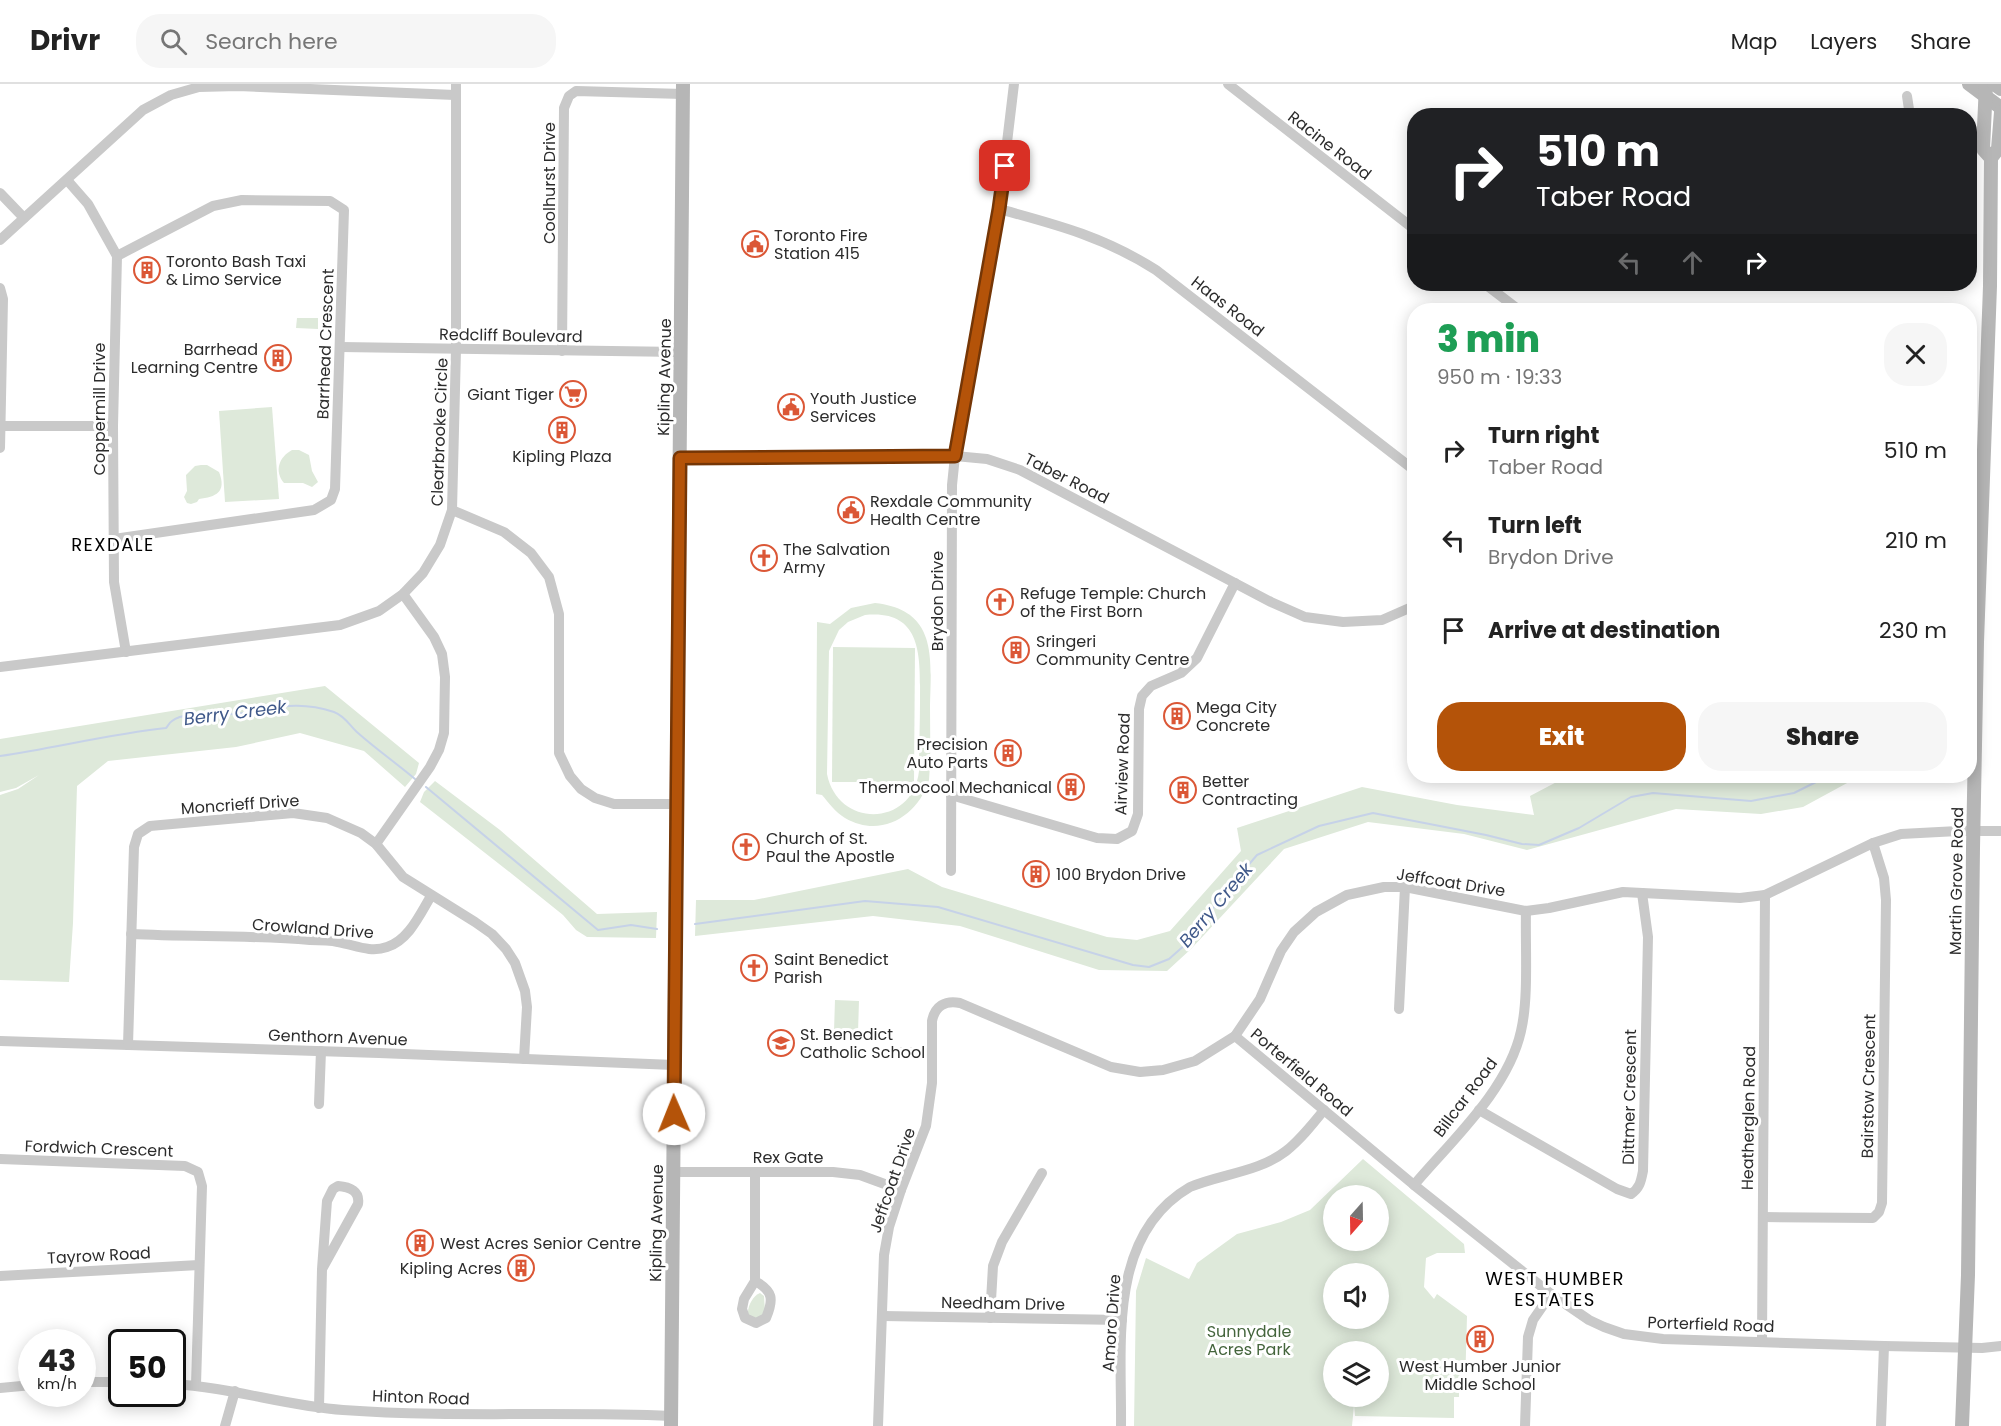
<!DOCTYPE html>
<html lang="en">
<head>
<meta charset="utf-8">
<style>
	:root { --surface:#fff; --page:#f6f6f6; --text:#222; --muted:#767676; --line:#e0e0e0; --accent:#b45309 }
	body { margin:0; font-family:Poppins,sans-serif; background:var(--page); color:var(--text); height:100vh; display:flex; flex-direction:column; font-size:22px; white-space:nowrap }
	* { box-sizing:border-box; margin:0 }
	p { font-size:20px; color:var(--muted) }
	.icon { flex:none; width:33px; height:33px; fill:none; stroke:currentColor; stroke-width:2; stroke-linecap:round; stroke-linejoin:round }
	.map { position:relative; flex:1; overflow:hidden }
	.drawer { position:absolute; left:1407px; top:219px; width:570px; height:480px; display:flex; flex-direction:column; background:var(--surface); border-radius:24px; box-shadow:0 3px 15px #0003 }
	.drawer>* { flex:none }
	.banner { position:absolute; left:1407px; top:24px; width:570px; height:183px; border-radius:24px; box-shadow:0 3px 15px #0003; background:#202124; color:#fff; overflow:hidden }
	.needle { width:39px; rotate:200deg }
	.tools { position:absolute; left:1323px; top:1101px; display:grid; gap:12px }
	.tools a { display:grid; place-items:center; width:66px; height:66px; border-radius:50%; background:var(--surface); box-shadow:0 3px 15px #0003; font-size:30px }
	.speed { position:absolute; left:18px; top:1245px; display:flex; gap:12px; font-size:30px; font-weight:700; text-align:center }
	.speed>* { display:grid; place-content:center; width:78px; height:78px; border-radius:50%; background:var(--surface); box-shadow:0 3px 15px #0003; line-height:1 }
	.speed small { font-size:15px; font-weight:400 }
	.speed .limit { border:3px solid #111; border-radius:9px; background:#fff; color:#111 }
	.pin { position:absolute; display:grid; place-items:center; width:51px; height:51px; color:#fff; margin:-26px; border-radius:12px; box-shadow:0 3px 9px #0006 }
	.me { position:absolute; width:66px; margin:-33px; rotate:359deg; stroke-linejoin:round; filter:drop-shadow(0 0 4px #0008) }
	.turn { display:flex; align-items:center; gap:21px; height:126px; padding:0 30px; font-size:27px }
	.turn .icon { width:78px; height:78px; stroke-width:2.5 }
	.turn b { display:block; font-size:42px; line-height:51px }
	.lanes { display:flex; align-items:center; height:57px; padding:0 30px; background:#0003; justify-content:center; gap:30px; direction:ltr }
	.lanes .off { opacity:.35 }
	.round { display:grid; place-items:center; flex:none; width:63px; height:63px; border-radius:24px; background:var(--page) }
	.headline { display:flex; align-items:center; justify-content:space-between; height:102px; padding:0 30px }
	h1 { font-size:36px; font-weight:800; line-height:45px; color:#1e9e55 }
	.action { display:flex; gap:12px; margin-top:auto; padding:12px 30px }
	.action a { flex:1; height:69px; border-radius:24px; background:var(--accent); color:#fff; font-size:24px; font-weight:800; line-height:69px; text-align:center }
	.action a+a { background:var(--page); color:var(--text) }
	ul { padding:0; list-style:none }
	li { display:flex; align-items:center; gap:18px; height:90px; padding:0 30px }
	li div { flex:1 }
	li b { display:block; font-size:22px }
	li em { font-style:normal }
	header { display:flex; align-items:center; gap:36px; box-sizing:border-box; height:84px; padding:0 30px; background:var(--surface); border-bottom:2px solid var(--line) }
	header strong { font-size:28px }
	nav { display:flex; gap:33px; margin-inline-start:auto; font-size:21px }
	.search { width:420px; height:54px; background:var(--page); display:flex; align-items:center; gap:15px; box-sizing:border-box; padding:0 21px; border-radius:24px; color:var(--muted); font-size:22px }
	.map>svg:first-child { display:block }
	.green { fill:#dee9da; fill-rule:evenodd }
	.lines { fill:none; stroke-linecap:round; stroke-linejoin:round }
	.stream { stroke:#c6d2e8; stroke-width:2 }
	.minor { stroke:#c9c9c9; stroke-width:10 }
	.secondary { stroke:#b6b6b6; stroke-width:14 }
	.route-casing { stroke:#753606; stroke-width:15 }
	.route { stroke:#b45309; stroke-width:10 }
	.labels { text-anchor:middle; stroke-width:6; stroke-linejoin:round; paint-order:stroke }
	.street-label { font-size:16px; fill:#2c2c2c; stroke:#fff }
	.poi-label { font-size:16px; fill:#2c2c2c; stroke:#fff; text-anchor:start }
	.park-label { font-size:16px; fill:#44653c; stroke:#fff }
	.neighbourhood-label { font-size:18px; letter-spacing:1.5px; fill:#000; stroke:#fff }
	.water-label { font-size:18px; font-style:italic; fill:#3f5889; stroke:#fff }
</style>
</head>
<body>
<header>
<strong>Drivr</strong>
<div class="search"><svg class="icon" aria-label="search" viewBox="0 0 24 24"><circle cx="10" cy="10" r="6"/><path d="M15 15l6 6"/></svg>Search here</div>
<nav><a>Map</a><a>Layers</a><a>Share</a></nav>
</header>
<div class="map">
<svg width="2001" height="1342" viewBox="0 0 2001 1342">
	<rect width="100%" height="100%" fill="#fff"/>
	<g class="green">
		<polygon points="297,234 318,234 318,245 296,244"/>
		<polygon points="272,323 279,415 225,418 219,327"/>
		<path d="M292 366H299L309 371 312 387 318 398 312 403 303 399H284C274 387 279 373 292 366Z"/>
		<path d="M201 381H207L219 388C227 408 216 413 199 415L197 418 191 420 187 419 184 413 187 407 186 391 195 382Z"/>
		<path d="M875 519C938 526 931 574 930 622 930 646 931 671 929 696 918 732 881 755 845 734 835 728 829 719 822 711L816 710 817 538 830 540 851 524ZM865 531C924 525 920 575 920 617 920 640 919 664 919 687 913 743 838 745 827 690L829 567 839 546 848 538Z"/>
		<polygon points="833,563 915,564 914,698 832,698"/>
		<polygon points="325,602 419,679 416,690 405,703 364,667 300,649 236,663 108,677 77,702 73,839 69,898 0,896 0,711 18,705 39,691 16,704 0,708 0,655"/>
		<path d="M1568 692C1617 692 1668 689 1717 692 1738 692 1772 701 1791 692H1860L1803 723 1761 730 1676 725 1527 766 1464 750 1368 738 1284 765 1191 865 1167 887 1099 886 960 842 873 832 695 852 696 816H754L908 785 942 803 1107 853 1137 856 1170 847 1241 767 1237 744 1362 703 1457 721 1534 731 1530 712Z"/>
		<polygon points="435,697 500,746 597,830 657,828 656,854 587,853 576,846 563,831 512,790 420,718 424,708"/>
		<polygon points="835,916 859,917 858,948 834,947"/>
		<path d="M1363 1075 1464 1160 1465 1169H1437L1426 1174 1424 1203 1434 1215 1437 1210 1467 1232 1465 1304 1459 1303V1313H1454V1334L1355 1332 1354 1321 1352 1342H1134L1136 1207 1146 1174 1189 1195 1197 1179 1237 1150 1281 1138 1310 1126ZM1334 1112H1378V1156H1334ZM1334 1190H1378V1234H1334ZM1334 1268H1378V1312H1334Z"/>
		<path d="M760 1209 764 1212 765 1227 758 1236 748 1231C747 1222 753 1212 760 1209Z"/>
	</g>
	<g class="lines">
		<g class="stream">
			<path d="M0 672C55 664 110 650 166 644 168 642 169 639 172 637 183 627 219 631 235 630 272 626 294 615 334 628 345 632 350 642 358 649 376 665 396 679 415 695"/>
			<polyline points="426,703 598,846 631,841 657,845"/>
			<polyline points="695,840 865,817 938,823 1133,881 1149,883 1169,875 1195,852 1220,814 1257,771 1319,742 1373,729 1486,751 1522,760 1539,761 1579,744 1631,713 1653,709 1751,717 1794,709 1828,692"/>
		</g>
		<g class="minor">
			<polyline points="1228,0 1414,145"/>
			<polyline points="1907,12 1910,32"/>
			<polyline points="67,96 88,120 117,172 113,342 114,498 126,568"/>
			<polyline points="0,109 24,134"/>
			<path d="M999 125C1058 141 1104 153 1156 186L1414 386"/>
			<polyline points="0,156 143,26 171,11 199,3 238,2 455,11"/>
			<polyline points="1485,200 1519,226"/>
			<polyline points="0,204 3,215 0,364"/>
			<polyline points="341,263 680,268"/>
			<polyline points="562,267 564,24 569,12 576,7 683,10"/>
			<polyline points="0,342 113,342"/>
			<polyline points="680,374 955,372 987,375 1020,386 1271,518 1305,533 1343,538 1382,536 1414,522"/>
			<polyline points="452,426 504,448 531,469 549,493 559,530 559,669 570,692 581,705 595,714 614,720 676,720"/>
			<polyline points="1970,430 1981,430"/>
			<polyline points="114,455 314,426 331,416 335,405 344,126 330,117 242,116 213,122 117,172"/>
			<polyline points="0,583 340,541 379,527 403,510 423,489 440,461 452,426 456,265 456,0"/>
			<polyline points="951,711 1097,754 1117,755 1132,747 1138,730 1139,625 1142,612 1151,602 1181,589 1197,574 1235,499"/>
			<polyline points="376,760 430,683 439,666 444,649 445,593 442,570 434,553 403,510"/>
			<polyline points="951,787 952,401 955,372 999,125 1014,0"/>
			<path d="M131 850C191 853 251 851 310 856 319 856 329 856 338 858 355 861 370 869 387 863 409 856 420 830 431 812"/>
			<polyline points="1399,925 1405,803"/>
			<polyline points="1235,952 1414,1101 1551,1210 1589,1236 1604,1243 1624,1250 1663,1255 1884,1262 1982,1264 2001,1262"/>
			<polyline points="0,957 379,969 674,981"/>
			<polyline points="128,961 134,763 138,750 150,742 293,729 327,734 361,749 376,760 403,793 475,838 492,850 506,865 515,879 525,907 527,923 524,975"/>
			<polyline points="881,968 931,969"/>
			<polyline points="319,1020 321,967"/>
			<path d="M1479 1026 1617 1105 1631 1110C1640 1104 1641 1097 1643 1087L1648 853 1642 809"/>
			<polyline points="0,1075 185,1082 198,1088 202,1102 196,1301"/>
			<polyline points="673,1088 833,1088 860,1091 901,1106"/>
			<path d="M1414 1101C1452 1056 1508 1006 1521 947 1529 913 1525 862 1526 827"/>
			<polyline points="1763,1133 1873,1134 1879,1128 1882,1119 1886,816 1884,794 1873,759"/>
			<polyline points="0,1192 199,1181"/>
			<path d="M755 1197C773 1207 774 1215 766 1234L756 1239 745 1234 742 1225 744 1215 755 1197V1089"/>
			<polyline points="883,1232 1122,1236"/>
			<polyline points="990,1234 993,1182 1002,1158 1042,1089"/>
			<polyline points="1762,1257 1765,811"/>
			<polyline points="82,1298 122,1298"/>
			<path d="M172 1300C230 1303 286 1322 343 1326 452 1334 562 1327 671 1332"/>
			<polyline points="0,1304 32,1301"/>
			<path d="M319 1324 322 1185 327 1117 333 1105 338 1102C350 1103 360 1107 358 1120L322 1185"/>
			<polyline points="225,1342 235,1307"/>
			<path d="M878 1342 884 1171 889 1143 901 1106 926 1042 932 999V937C935 922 945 916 960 919L1111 983 1140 988 1163 986 1195 977 1235 952 1260 915 1281 867 1294 848 1316 828 1347 811 1384 803H1405L1526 827 1549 824 1623 808 1740 814 1765 811 1873 759 1901 750 1958 747H2001"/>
			<path d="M1121 1342C1122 1260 1107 1151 1190 1103 1221 1090 1259 1088 1286 1067 1300 1056 1312 1041 1324 1026"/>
			<polyline points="1525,1342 1528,1253 1533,1236 1551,1210"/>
			<polyline points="1881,1342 1884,1262"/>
		</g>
		<g class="secondary">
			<polyline points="1969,0 2001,24"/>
			<polyline points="1986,0 1983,65 1991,74"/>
			<polyline points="1994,0 2001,5"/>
			<polyline points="671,1342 683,0"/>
			<polyline points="1962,1342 1968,1191 1973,764 1977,558 1990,202 1991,74 1998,65 2001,28"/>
		</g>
	</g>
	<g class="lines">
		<defs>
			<polyline id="route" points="674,1030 680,374 955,372 999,125 1005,82"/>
		</defs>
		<use href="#route" class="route-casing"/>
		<use href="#route" class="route"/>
	</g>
	<defs>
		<symbol id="civic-ring" viewBox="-11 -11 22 22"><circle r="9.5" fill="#fff" stroke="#db5736" stroke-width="1.5"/><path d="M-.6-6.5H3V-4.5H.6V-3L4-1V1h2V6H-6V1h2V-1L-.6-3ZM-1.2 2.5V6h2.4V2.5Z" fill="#db5736"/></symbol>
		<symbol id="building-ring" viewBox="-11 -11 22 22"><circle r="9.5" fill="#fff" stroke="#db5736" stroke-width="1.5"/><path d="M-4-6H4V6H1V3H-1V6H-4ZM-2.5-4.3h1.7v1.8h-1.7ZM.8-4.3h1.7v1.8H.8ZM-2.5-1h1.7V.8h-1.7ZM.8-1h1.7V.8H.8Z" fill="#db5736"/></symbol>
		<symbol id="supermarket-ring" viewBox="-11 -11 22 22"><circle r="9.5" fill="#fff" stroke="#db5736" stroke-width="1.5"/><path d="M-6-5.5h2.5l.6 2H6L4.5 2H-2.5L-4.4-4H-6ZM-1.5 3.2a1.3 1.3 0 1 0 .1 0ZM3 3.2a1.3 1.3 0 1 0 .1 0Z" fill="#db5736"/></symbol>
		<symbol id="church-ring" viewBox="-11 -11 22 22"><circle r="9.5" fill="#fff" stroke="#db5736" stroke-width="1.5"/><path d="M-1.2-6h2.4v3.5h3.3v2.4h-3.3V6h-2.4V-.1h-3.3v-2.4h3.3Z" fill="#db5736"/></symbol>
		<symbol id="school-ring" viewBox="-11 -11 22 22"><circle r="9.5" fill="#fff" stroke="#db5736" stroke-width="1.5"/><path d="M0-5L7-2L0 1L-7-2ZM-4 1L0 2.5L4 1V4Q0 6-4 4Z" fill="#db5736"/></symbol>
	</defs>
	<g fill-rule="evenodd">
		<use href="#civic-ring" x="740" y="145" width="30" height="30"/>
		<use href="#building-ring" x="132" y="171" width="30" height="30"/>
		<use href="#building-ring" x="263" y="259" width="30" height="30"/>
		<use href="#supermarket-ring" x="558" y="295" width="30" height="30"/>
		<use href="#civic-ring" x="776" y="308" width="30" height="30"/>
		<use href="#building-ring" x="547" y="331" width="30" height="30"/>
		<use href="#civic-ring" x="836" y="411" width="30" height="30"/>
		<use href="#church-ring" x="749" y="459" width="30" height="30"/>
		<use href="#church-ring" x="985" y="503" width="30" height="30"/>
		<use href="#building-ring" x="1001" y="551" width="30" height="30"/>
		<use href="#building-ring" x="1162" y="617" width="30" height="30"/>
		<use href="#building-ring" x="993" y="654" width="30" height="30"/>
		<use href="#building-ring" x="1056" y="688" width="30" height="30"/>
		<use href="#building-ring" x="1168" y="691" width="30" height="30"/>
		<use href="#church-ring" x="731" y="748" width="30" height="30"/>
		<use href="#building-ring" x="1021" y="775" width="30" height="30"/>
		<use href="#church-ring" x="739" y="869" width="30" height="30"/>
		<use href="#school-ring" x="766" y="944" width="30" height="30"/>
		<use href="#building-ring" x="405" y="1144" width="30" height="30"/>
		<use href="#building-ring" x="506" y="1169" width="30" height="30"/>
		<use href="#building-ring" x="1465" y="1240" width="30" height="30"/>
	</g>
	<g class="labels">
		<g class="street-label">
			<text transform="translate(1330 61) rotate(38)" y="6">Racine Road</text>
			<text transform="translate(549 99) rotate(-90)" y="6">Coolhurst Drive</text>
			<text transform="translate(1228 222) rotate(38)" y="6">Haas Road</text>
			<text transform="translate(511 251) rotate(1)" y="6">Redcliff Boulevard</text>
			<text transform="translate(325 260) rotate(-88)" y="6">Barrhead Crescent</text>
			<text transform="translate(664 293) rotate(-89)" y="6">Kipling Avenue</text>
			<text transform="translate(99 325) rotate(-90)" y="6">Coppermill Drive</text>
			<text transform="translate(439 348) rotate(-88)" y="6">Clearbrooke Circle</text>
			<text transform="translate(1067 394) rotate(27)" y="6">Taber Road</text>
			<text transform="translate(937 517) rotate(-90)" y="6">Brydon Drive</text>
			<text transform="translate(1122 680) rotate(-88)" y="6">Airview Road</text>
			<text transform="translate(240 720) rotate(-4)" y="6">Moncrieff Drive</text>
			<text transform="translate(1956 797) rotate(-89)" y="6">Martin Grove Road</text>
			<text transform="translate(1451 798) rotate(9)" y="6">Jeffcoat Drive</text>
			<text transform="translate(313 844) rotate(4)" y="6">Crowland Drive</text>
			<text transform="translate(338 953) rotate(2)" y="6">Genthorn Avenue</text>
			<text transform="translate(1302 988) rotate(40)" y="6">Porterfield Road</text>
			<text transform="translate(1868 1002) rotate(-89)" y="6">Bairstow Crescent</text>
			<text transform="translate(1465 1013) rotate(-53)" y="6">Billcar Road</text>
			<text transform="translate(1629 1013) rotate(-89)" y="6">Dittmer Crescent</text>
			<text transform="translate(1748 1034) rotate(-89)" y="6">Heatherglen Road</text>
			<text transform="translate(99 1064) rotate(2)" y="6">Fordwich Crescent</text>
			<text x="788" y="1079">Rex Gate</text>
			<text transform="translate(892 1096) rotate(-71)" y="6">Jeffcoat Drive</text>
			<text transform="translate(656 1139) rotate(-89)" y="6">Kipling Avenue</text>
			<text transform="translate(99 1171) rotate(-3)" y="6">Tayrow Road</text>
			<text transform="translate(1003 1219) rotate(1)" y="6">Needham Drive</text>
			<text transform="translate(1111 1239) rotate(-86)" y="6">Amoro Drive</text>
			<text transform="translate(1711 1240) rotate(2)" y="6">Porterfield Road</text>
			<text transform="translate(421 1313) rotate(2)" y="6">Hinton Road</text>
		</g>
		<g class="poi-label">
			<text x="774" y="157">Toronto Fire<tspan x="774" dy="18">Station 415</tspan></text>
			<text x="166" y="183">Toronto Bash Taxi<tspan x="166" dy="18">&amp; Limo Service</tspan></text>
			<text x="258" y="271" text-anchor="end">Barrhead<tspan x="258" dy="18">Learning Centre</tspan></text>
			<text x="554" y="316" text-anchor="end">Giant Tiger</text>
			<text x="810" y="320">Youth Justice<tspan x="810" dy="18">Services</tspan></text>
			<text x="562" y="378" text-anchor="middle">Kipling Plaza</text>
			<text x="870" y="423">Rexdale Community<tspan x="870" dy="18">Health Centre</tspan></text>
			<text x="783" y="471">The Salvation<tspan x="783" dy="18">Army</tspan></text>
			<text x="1020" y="515">Refuge Temple: Church<tspan x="1020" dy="18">of the First Born</tspan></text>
			<text x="1036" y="563">Sringeri<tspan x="1036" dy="18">Community Centre</tspan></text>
			<text x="1196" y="629">Mega City<tspan x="1196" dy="18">Concrete</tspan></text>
			<text x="988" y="666" text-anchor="end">Precision<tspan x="988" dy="18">Auto Parts</tspan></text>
			<text x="1202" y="703">Better<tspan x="1202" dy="18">Contracting</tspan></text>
			<text x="1052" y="709" text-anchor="end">Thermocool Mechanical</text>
			<text x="766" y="760">Church of St.<tspan x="766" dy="18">Paul the Apostle</tspan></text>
			<text x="1056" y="796">100 Brydon Drive</text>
			<text x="774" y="881">Saint Benedict<tspan x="774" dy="18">Parish</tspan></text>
			<text x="800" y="956">St. Benedict<tspan x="800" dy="18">Catholic School</tspan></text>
			<text x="440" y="1165">West Acres Senior Centre</text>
			<text x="502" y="1190" text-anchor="end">Kipling Acres</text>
			<text x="1480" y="1288" text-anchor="middle">West Humber Junior<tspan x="1480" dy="18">Middle School</tspan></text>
		</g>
		<g class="park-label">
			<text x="1249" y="1253">Sunnydale<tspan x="1249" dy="18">Acres Park</tspan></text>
		</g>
		<g class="neighbourhood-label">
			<text x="113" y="467">REXDALE</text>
			<text x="1555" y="1201">WEST HUMBER<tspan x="1555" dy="21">ESTATES</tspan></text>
		</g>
		<g class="water-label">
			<text transform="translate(235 629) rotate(-7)" y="6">Berry Creek</text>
			<text transform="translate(1216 821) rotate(-50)" y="6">Berry Creek</text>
		</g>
	</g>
</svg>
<div class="tools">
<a><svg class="needle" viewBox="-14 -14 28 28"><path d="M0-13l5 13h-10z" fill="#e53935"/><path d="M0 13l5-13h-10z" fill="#767676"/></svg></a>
<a><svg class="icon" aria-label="sound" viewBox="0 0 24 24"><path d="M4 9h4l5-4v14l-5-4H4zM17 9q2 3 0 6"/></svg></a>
<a><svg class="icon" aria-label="layers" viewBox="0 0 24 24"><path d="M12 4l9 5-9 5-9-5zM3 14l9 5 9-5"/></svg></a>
</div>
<div class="speed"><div>43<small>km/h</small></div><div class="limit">50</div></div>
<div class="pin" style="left:1005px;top:82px;background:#d93025"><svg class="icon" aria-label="arrive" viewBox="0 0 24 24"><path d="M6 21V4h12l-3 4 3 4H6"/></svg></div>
<svg class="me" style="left:674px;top:1030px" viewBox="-20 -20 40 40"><circle r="19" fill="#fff"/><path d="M0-13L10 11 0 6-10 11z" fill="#b45309"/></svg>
<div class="banner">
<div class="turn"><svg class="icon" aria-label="right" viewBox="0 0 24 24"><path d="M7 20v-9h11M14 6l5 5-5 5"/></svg><div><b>510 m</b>Taber Road</div></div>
<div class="lanes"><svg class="icon off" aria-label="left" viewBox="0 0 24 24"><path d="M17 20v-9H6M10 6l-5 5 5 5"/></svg><svg class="icon off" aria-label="ahead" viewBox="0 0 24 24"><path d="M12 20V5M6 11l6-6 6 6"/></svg><svg class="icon" aria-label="right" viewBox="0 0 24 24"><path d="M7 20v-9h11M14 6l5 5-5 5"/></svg></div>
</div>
<section class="drawer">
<div class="headline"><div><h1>3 min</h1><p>950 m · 19:33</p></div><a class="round"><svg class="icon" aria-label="close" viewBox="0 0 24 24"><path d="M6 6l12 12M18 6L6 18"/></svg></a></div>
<ul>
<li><svg class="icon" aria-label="right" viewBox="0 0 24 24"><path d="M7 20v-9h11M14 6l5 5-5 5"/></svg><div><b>Turn right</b><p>Taber Road</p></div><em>510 m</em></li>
<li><svg class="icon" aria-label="left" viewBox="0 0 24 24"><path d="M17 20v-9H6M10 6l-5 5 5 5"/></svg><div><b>Turn left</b><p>Brydon Drive</p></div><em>210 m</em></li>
<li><svg class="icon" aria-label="arrive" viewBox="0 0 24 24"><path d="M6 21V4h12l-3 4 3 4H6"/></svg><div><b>Arrive at destination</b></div><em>230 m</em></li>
</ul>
<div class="action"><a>Exit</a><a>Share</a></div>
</section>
</div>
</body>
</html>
